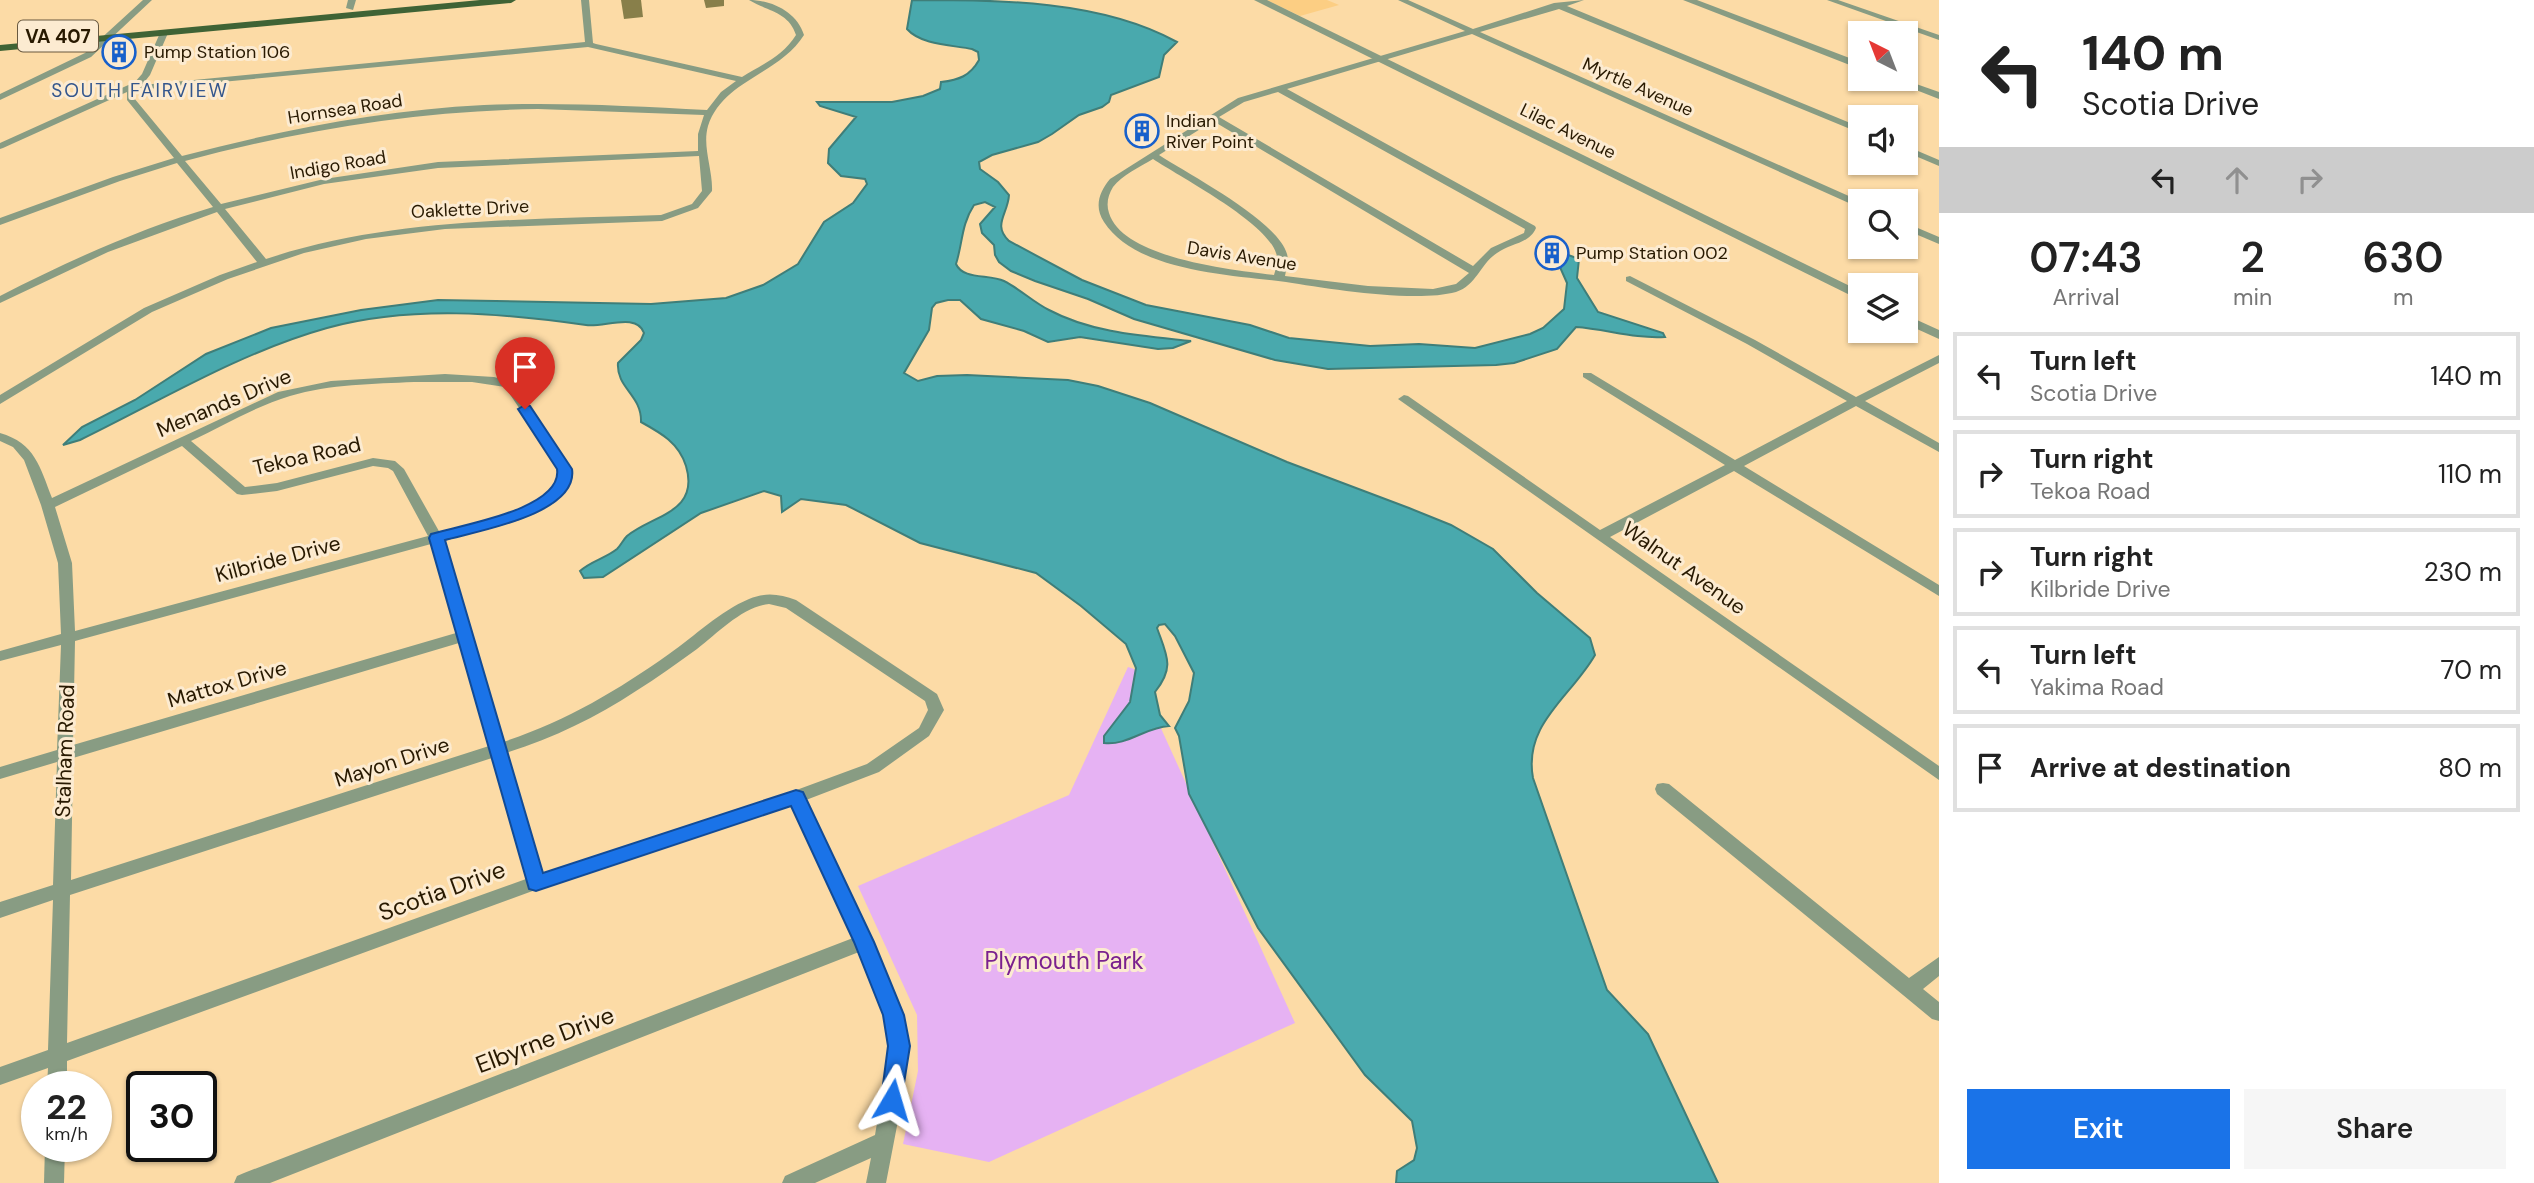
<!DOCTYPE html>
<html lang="en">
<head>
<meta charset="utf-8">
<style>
	:root { --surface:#fff; --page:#f6f6f6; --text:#222; --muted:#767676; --line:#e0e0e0; --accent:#1a73e8 }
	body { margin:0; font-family:"DM Sans",sans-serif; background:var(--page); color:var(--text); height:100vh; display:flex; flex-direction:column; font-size:26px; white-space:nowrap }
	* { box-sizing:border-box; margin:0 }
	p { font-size:23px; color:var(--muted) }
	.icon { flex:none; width:38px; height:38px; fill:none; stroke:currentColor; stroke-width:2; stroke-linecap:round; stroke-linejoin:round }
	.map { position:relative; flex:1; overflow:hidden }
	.drawer { display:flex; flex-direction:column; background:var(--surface); width:595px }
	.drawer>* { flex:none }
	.banner { background:#fff; color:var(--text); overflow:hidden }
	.needle { width:46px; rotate:318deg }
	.tools { position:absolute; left:1848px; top:21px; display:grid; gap:14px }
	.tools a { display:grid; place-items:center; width:70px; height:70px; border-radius:0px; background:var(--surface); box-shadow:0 2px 5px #0004; font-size:35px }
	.speed { position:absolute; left:21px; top:1071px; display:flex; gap:14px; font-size:35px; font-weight:700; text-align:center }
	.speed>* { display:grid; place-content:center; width:91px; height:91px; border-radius:50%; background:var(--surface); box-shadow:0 2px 5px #0004; line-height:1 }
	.speed small { font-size:18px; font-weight:400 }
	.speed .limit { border:4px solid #111; border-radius:10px; background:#fff; color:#111 }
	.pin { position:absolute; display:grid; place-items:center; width:60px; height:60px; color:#fff; margin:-72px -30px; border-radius:50% 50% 50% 0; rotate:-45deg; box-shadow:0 0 7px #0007 }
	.pin .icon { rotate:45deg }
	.me { position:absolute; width:77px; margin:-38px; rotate:7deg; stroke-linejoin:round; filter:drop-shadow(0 0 5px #0008) }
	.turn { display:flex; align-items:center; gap:24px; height:147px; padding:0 28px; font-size:32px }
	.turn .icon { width:91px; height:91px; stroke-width:2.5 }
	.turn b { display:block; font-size:49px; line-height:60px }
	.lanes { display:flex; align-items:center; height:66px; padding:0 28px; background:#0003; justify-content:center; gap:35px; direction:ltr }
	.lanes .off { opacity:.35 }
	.eta { display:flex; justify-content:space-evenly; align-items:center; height:119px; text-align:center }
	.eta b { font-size:42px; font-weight:600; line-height:49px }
	.cta { display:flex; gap:14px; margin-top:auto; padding:14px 28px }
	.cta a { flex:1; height:80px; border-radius:0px; background:var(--accent); color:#fff; font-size:28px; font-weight:600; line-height:80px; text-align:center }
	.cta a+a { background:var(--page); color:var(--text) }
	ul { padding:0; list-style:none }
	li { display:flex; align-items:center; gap:21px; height:88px; margin:0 14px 10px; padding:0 14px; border:4px solid var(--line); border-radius:0px }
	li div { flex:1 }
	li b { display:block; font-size:26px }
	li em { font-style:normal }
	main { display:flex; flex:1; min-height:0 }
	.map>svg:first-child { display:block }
	.built { fill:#fcce83 }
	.green { fill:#e6b2f3 }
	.water { fill:#49a9ad; stroke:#3f7e79; stroke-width:2 }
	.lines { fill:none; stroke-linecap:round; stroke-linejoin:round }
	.minor { fill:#889c83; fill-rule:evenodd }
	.tertiary { fill:#889c83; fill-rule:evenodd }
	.primary { fill:#3f6335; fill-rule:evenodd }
	.wall { fill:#a79c5b }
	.shaded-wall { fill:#887f4a }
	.route { fill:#1a73e8; stroke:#114b97; stroke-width:2 }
	.labels { text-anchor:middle; stroke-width:6; stroke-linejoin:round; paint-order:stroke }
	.far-poi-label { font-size:18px; fill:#281900; stroke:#fcebd1; text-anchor:start }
	.far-street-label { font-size:18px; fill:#281900; stroke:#fcebd1 }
	.shield { fill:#fcebd1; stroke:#68583f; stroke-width:2 }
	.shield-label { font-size:19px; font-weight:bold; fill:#281900 }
	.far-neighbourhood-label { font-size:19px; letter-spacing:2px; fill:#33568d; stroke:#fcebd1 }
	.street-label { font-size:21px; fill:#281900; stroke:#fcebd1 }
	.near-street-label { font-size:24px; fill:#281900; stroke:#fcebd1 }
	.near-park-label { font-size:24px; fill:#7a208e; stroke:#fcebd1 }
</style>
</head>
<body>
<main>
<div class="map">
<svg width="1939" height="1183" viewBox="0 0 1939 1183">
	<rect width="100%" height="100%" fill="#fcdba6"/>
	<polygon class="built" points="1267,0 1327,0 1339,5 1300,16"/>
	<polygon class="green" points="1128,667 1134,669 1295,1023 989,1162 903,1144 918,1071 917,1015 858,886 1069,795"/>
	<path class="water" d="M912 0C1000 0 1101 0 1177 42L1164 55 1159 77 1111 95 1109 102 1102 107 1079 115 1052 134 1038 142 992 155 979 162 980 169 998 182 1009 195C1008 214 992 225 1009 241L1082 280 1146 305 1250 325 1289 338 1370 346 1419 344 1475 348 1530 334 1543 328 1564 309 1567 283 1559 265 1563 253 1579 259 1577 278 1598 312 1663 333 1665 337C1634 339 1606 329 1576 327L1557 349 1514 363 1496 365 1328 369 1275 360 1134 319 1088 299 1035 281 1011 271 999 262 995 255 994 245 982 233 980 224 995 207 985 202 974 205C961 225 963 242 956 264 963 280 989 274 1004 281 1020 289 1033 302 1049 310 1092 333 1144 336 1191 341L1173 348 1158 349 1080 337 1048 342 1024 331 981 319 960 300H948L936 303 932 308 929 330 904 373 918 381 937 376 967 375 1068 380 1098 386 1150 403 1287 462 1409 508 1451 525 1493 549 1537 593 1590 638 1595 655C1571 697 1523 724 1533 778L1607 990 1648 1034 1718 1183H1396L1397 1171 1414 1160 1417 1148 1412 1121 1365 1075 1258 928 1189 794 1179 736 1175 728 1189 701 1194 673 1175 636 1165 624 1159 625 1157 628C1167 656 1175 667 1155 692L1160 715 1169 726C1146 727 1127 746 1104 743V736L1130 702 1136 668 1126 644 1081 606 1036 573 920 543 846 505 801 499 782 512 781 496 764 491 701 513 603 577 584 578 580 571C591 561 606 558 617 549 621 545 623 540 627 536 652 515 700 513 686 466 679 443 661 433 641 422 642 395 616 388 618 363L641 340 644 333C637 312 603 328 586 325 502 313 411 305 327 328 241 352 160 401 80 440L63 445 82 427 135 400 206 354 271 328 361 310 438 300 651 304 726 298 763 285 798 264 824 222 853 203 867 184 865 179 841 176 828 163 829 149 856 117 820 106 817 102H892L923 96 940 89 941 82C959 80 970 76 979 60L978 52 972 49C952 45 921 45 907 29Z"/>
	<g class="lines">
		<g class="minor">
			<polygon points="143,0 152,0 91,57 0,100 0,94 85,53"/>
			<polygon points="348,0 356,0 353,10 346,8"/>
			<path d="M581 0H589L593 43 596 44 742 77C763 64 783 56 796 35 789 12 767 11 749 0 772 0 797 12 804 35 780 74 723 80 708 126 702 147 713 170 712 191L698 208 662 221 445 229 366 239 304 253 228 279 152 312 0 404V395L144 308 220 275 257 262 217 212 108 252 0 303V296C68 261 139 229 213 207L177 163 120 181 0 225V218L113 177 174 158 127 100V92L3 148 0 149V143L135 82 142 74 160 33 164 31 168 33 150 75 142 85 585 42ZM588 47 736 81 721 92 707 110C633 106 559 102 484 105 382 110 281 130 182 156L134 98 137 90ZM538 109 704 115 698 134V151L438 162 324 179 221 204 185 161C301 130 418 111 538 109ZM699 156 702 191 692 204 661 215C528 220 393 217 266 259L225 209 324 184 438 168Z"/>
			<path d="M1398 0H1408L1473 29 1554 3 1584 0 1567 6 1860 127V133L1559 9 1480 32 1860 201V208L1472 34 1287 89 1535 226 1536 228C1529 244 1511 243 1497 253 1480 264 1477 285 1456 292 1415 303 1329 289 1286 282 1233 275 1136 272 1104 222 1094 207 1099 192 1110 179L1238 98 1465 31ZM1278 92 1525 229 1524 233 1491 248 1473 266 1219 117 1244 102ZM1213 121 1469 273 1456 284 1433 289 1368 286 1285 276C1286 270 1289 260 1287 254 1278 221 1190 175 1159 155ZM1153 159C1182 178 1266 222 1276 253 1279 260 1276 268 1274 275 1234 270 1123 259 1109 213 1106 204 1108 195 1113 187 1122 175 1140 167 1153 159Z"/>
			<polygon points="1827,0 1838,0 1939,35 1939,40"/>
			<polygon points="1906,146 1939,160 1939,166 1906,152"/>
			<polygon points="1906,223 1939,237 1939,244 1906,230"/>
			<polygon points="1630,276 1755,340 1856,397 1939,355 1939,363 1865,401 1939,443 1939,452 1856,406 1744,466 1939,585 1939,596 1734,471 1610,537 1939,766 1939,780 1398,399 1404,395 1408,396 1600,530 1725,465 1583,377 1583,373 1591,373 1735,460 1847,401 1747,344 1626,281 1626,277"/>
			<path d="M445 374 494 377 513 382 565 458 572 478 554 503 520 520 444 541 503 742C564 722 617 691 669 654 695 636 720 611 749 599 765 592 780 594 796 600L937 694 944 710 929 736 879 772 806 800 873 942 904 1020 908 1046 902 1100 886 1183H866L871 1158 815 1183H782L785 1176 875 1135 890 1046 886 1020 859 952 270 1183H234L237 1176 244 1173 853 938 792 805 538 889 67 1061V1087H47L48 1068 0 1085V1067L48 1050 53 900 0 918V902L53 885 57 762 0 779V767L57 750 61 645 0 661V651L61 634 58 563 41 505 24 460 13 447 0 441V433C35 443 40 467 52 498L278 392 331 381ZM414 382H472L505 387 553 458 559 478 544 497 510 514 440 533 404 469 395 461 373 458 277 483 245 487 191 441C223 426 256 406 290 396 330 384 374 384 414 382ZM182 446 237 494 242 495 277 491 373 466 388 468 393 471 428 536 75 631 72 563 55 507ZM431 544 456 633 73 745 75 641ZM769 604 786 608 925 701 928 710 919 728 867 764 791 792 542 874 506 753C553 738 595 718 636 691 657 678 677 663 697 649 718 633 742 607 769 604ZM459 643 489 746 71 880 73 758ZM492 758 526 879 67 1043 70 895Z"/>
			<polygon points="1663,783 1669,784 1909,978 1939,957 1939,976 1923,989 1939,1002 1939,1021 1932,1019 1903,995 1657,794 1655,789 1657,784"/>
			<polygon points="45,1146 65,1146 64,1183 44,1183"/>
		</g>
		<g class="tertiary">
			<polygon points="1254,0 1267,0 1860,291 1860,300"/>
			<polygon points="1683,0 1697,0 1860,62 1860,69"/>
			<polygon points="1888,79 1902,79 1939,92 1939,99"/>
			<polygon points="1906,315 1939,330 1939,339 1906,324"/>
		</g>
		<polygon class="primary" points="480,0 516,0 511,3 0,51 0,45"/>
	</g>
	<polygon class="wall" points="1860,68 1860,79 1889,79 1886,85 1870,90 1853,83"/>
	<g class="shaded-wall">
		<polygon points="621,0 641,0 643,17 624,19"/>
		<polygon points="704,0 724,0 724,6 706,8"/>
		<polygon points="1876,79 1889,79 1886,85 1870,90"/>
	</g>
	<path class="route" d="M525 405 530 406 572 469C579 514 477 531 445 540L543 873 796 790 803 792 874 942 904 1015 910 1046 900 1108 892 1111 884 1108 881 1100 888 1046 883 1015 854 942 791 806 536 891 529 889 429 538 431 534C461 525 563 509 557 469L518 409Z"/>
	<defs>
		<symbol id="building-ring" viewBox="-11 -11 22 22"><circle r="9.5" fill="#fcebd1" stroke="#1860cb" stroke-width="1.5"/><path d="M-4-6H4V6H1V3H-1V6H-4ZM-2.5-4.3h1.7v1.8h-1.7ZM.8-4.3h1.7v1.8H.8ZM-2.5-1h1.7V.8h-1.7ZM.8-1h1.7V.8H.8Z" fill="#1860cb"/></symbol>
	</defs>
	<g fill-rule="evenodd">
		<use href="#building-ring" x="100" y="33" width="38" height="38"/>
		<use href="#building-ring" x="1123" y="112" width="38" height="38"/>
		<use href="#building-ring" x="1533" y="234" width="38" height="38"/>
	</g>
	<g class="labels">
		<g class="far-poi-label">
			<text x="144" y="58">Pump Station 106</text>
			<text x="1166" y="127">Indian<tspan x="1166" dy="21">River Point</tspan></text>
			<text x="1576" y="259">Pump Station 002</text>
		</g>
		<g class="far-street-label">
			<text transform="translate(1638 87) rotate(24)" y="6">Myrtle Avenue</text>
			<text transform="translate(345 109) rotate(-9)" y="6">Hornsea Road</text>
			<text transform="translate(1568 131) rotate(26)" y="6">Lilac Avenue</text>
			<text transform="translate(338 165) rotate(-10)" y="6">Indigo Road</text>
			<text transform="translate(470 209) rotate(-3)" y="6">Oaklette Drive</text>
			<text transform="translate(1242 256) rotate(9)" y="6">Davis Avenue</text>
		</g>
		<rect class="shield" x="18" y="20.5" width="80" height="31" rx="5"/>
		<g class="shield-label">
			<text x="58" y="43">VA 407</text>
		</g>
		<g class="far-neighbourhood-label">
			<text x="140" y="97">SOUTH FAIRVIEW</text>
		</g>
		<g class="street-label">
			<text transform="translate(224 403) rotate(-23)" y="7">Menands Drive</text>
			<text transform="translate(307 456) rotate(-13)" y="7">Tekoa Road</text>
			<text transform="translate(278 559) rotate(-15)" y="7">Kilbride Drive</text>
			<text transform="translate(1684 568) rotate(35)" y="7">Walnut Avenue</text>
			<text transform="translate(227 684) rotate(-16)" y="7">Mattox Drive</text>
			<text transform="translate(65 751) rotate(-88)" y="7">Stalham Road</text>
			<text transform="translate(392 762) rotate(-18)" y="7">Mayon Drive</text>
		</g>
		<g class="near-street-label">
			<text transform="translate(442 891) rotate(-20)" y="8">Scotia Drive</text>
			<text transform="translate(545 1040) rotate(-21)" y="8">Elbyrne Drive</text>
		</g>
		<g class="near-park-label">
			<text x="1064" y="969">Plymouth Park</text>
		</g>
	</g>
</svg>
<div class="tools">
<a><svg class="needle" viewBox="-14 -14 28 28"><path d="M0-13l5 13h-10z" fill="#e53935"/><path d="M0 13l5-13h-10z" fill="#767676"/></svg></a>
<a><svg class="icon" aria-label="sound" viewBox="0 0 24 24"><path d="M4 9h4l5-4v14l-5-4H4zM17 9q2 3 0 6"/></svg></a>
<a><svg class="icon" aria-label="search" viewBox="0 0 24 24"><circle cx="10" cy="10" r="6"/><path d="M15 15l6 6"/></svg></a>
<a><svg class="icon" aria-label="layers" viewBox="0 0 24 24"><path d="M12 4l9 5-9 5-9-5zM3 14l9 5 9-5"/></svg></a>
</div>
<div class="speed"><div>22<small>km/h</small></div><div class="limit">30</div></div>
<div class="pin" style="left:525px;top:409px;background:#d93025"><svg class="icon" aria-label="arrive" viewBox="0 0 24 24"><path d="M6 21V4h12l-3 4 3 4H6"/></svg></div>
<svg class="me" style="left:892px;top:1100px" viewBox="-20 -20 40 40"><path d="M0-17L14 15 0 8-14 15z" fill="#1a73e8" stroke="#fff" stroke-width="4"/></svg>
</div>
<section class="drawer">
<div class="banner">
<div class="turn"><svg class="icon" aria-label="left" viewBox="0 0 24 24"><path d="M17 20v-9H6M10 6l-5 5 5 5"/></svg><div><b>140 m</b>Scotia Drive</div></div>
<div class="lanes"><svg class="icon" aria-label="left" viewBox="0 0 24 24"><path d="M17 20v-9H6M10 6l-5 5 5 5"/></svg><svg class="icon off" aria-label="ahead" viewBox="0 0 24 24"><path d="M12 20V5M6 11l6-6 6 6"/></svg><svg class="icon off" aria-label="right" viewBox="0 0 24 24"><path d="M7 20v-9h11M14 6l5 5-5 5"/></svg></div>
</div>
<div class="eta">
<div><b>07:43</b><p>Arrival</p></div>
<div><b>2</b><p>min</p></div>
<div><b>630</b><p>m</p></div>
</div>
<ul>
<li><svg class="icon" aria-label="left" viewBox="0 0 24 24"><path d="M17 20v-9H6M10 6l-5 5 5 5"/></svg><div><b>Turn left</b><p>Scotia Drive</p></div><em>140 m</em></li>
<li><svg class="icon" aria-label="right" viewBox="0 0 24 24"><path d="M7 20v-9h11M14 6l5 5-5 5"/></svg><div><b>Turn right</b><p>Tekoa Road</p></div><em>110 m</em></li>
<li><svg class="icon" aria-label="right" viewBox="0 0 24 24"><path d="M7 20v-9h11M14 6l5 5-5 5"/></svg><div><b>Turn right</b><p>Kilbride Drive</p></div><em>230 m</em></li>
<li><svg class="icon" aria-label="left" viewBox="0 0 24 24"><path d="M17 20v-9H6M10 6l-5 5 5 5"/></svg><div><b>Turn left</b><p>Yakima Road</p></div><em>70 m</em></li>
<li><svg class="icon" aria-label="arrive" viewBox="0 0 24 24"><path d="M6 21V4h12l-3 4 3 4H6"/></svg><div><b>Arrive at destination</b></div><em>80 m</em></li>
</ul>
<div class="cta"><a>Exit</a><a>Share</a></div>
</section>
</main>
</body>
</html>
